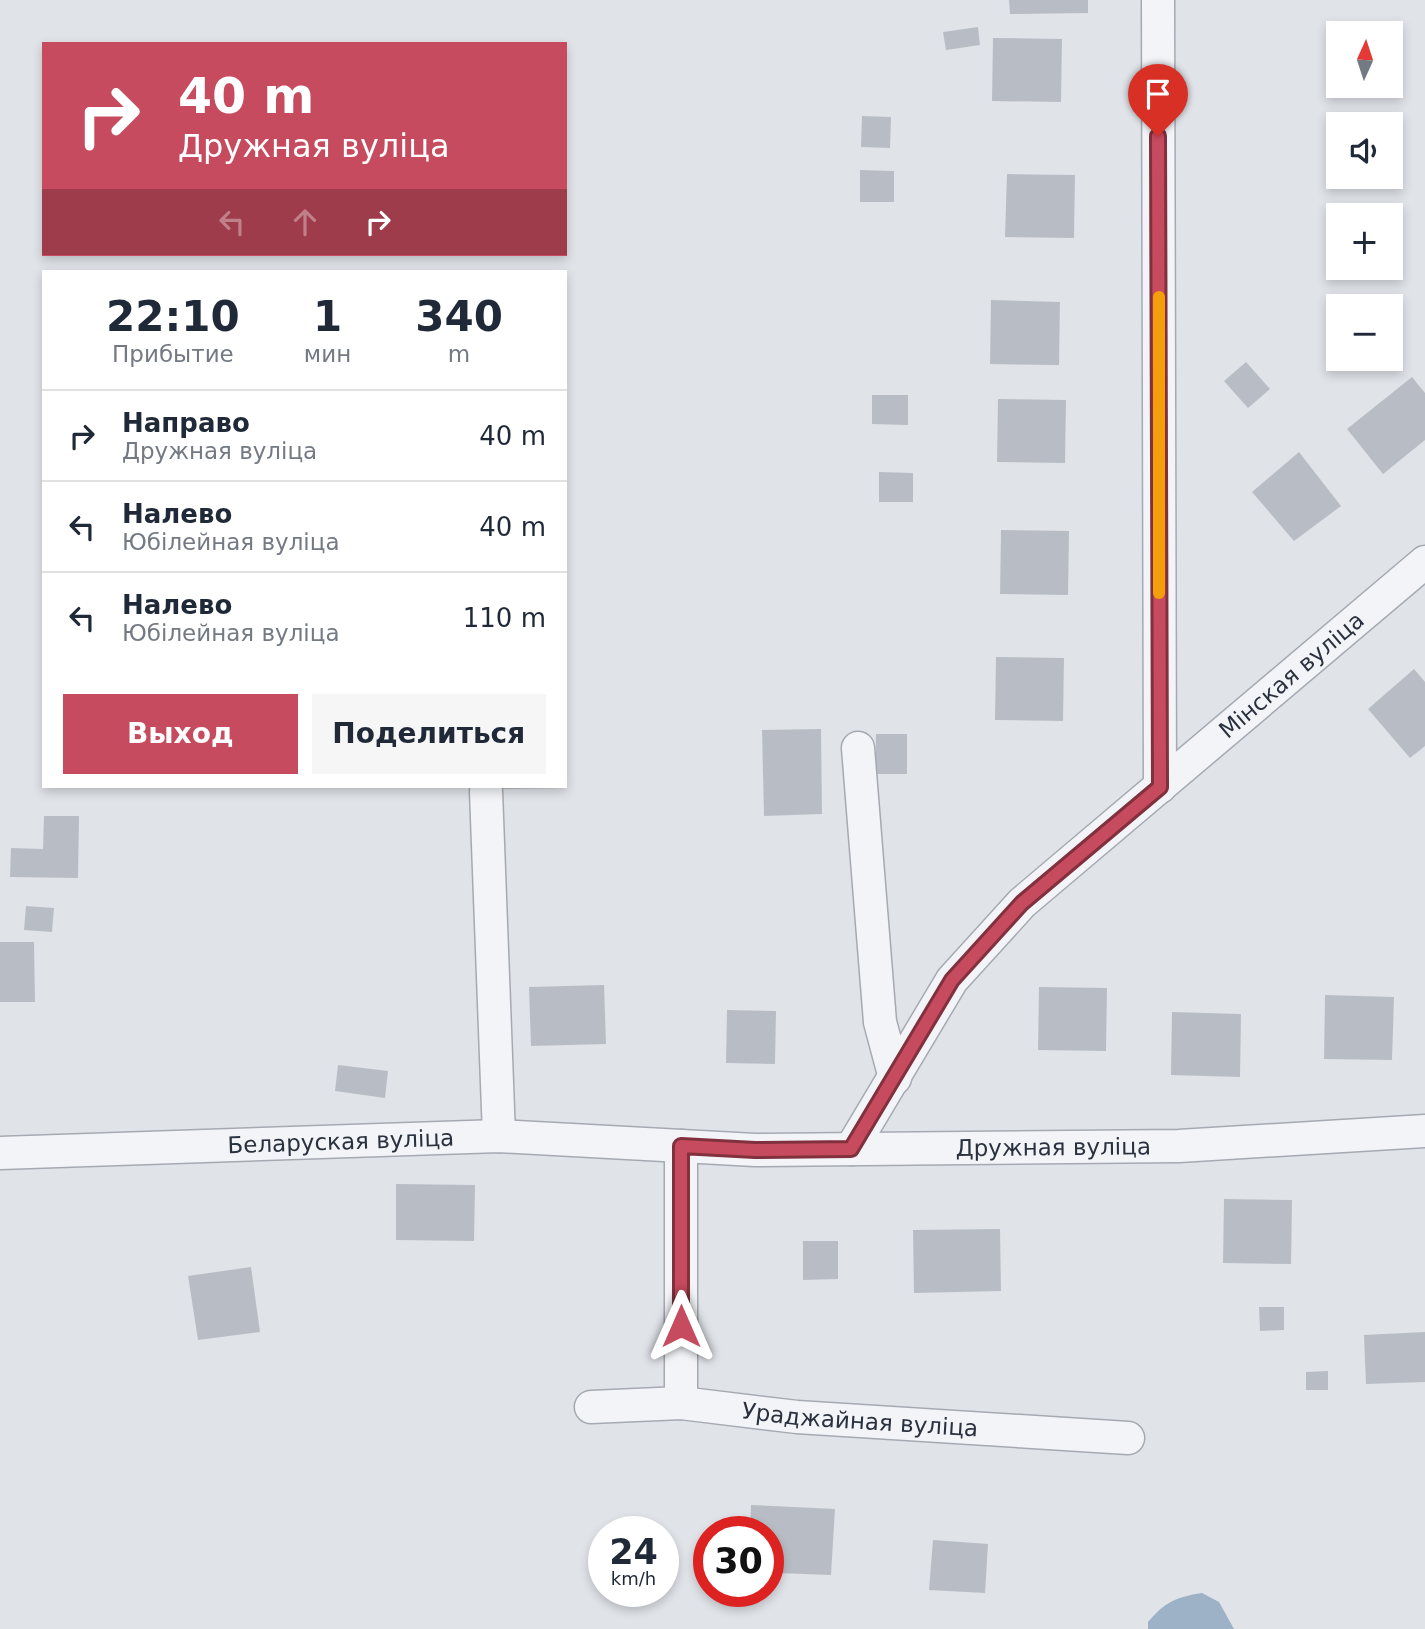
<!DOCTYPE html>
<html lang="ru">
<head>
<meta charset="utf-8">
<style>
	:root { --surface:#fff; --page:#f6f6f7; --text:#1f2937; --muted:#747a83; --line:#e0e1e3; --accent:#c74b5e }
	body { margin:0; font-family:"DejaVu Sans",sans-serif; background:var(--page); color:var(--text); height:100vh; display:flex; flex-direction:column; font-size:26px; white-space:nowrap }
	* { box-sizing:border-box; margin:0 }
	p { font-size:23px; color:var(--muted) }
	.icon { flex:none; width:38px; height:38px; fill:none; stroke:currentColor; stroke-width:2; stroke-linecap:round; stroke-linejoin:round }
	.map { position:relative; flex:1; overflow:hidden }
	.panel { position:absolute; left:42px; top:270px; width:525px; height:518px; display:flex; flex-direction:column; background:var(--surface); border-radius:0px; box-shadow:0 4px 10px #0003 }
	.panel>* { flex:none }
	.hud { position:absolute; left:42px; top:42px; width:525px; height:214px; border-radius:0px; box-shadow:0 4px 10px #0003; background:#c74b5e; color:#fff; overflow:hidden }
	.needle { width:46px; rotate:3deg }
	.fabs { position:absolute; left:1326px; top:21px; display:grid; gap:14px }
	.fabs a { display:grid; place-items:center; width:77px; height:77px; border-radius:0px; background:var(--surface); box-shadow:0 4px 10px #0003; font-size:35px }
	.speed { position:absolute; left:588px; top:1516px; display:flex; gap:14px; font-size:35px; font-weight:700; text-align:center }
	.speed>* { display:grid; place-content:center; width:91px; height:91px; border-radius:50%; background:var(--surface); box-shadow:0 4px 10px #0003; line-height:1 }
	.speed small { font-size:18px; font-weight:400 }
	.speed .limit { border:10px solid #d22; background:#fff; color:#111 }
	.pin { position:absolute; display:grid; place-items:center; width:60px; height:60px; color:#fff; margin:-72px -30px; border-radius:50% 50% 50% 0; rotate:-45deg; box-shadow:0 0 7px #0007 }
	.pin .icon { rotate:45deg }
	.me { position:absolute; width:77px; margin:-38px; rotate:0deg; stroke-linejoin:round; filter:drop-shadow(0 0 5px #0008) }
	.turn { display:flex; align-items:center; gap:24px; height:147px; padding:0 21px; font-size:32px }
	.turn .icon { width:91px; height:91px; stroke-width:2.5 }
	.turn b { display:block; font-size:49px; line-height:60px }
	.lanes { display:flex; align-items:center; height:66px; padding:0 21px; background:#0003; justify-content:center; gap:35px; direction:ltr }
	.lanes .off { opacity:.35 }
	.eta { display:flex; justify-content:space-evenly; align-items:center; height:119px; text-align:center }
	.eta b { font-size:42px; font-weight:700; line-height:49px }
	.button { display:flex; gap:14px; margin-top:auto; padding:14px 21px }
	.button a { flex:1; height:80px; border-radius:0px; background:var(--accent); color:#fff; font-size:28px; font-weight:700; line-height:80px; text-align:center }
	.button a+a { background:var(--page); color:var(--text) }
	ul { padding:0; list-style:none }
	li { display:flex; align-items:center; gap:21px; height:91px; padding:0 21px; border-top:2px solid var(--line) }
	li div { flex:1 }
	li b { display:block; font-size:26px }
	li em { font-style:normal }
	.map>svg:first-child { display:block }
	.water { fill:#9db1c7 }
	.building { fill:#b8bdc5 }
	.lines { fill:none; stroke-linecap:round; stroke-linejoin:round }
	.minor-casing { stroke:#a5aab2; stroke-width:35 }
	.minor { stroke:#f3f4f7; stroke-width:32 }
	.route-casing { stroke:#81313d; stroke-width:18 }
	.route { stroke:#c74b5e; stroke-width:12 }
	.slow { stroke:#f59e0b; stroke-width:12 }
	.labels { text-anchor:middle; stroke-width:5; stroke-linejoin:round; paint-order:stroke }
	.street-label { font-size:23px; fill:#29313f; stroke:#eff2f6 }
</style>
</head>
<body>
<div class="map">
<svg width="1425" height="1629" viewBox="0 0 1425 1629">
	<rect width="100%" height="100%" fill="#e0e3e8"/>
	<path class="water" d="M1202 1593 1219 1602 1234 1629H1148V1622C1165 1602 1176 1597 1202 1593Z"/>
	<g class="building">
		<polygon points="1009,0 1088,0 1088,13 1010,14"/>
		<polygon points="978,27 980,45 946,50 943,32"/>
		<polygon points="993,38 1062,39 1061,102 992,101"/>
		<polygon points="862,116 891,117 890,148 861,147"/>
		<polygon points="860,170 894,171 894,202 860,202"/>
		<polygon points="1007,174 1075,175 1074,238 1005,237"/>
		<polygon points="991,300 1060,302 1059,365 990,364"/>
		<polygon points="1246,362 1270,389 1248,408 1224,381"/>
		<polygon points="1412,377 1425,393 1425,440 1383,474 1347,429"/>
		<polygon points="872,395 908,395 908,425 872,424"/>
		<polygon points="998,399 1066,400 1065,463 997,462"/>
		<polygon points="1299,452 1341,506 1294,541 1252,492"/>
		<polygon points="879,472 913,473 913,502 879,502"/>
		<polygon points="1001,530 1069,531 1068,595 1000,594"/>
		<polygon points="996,657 1064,658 1063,721 995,720"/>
		<polygon points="1414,669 1425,682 1425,746 1410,758 1368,709"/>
		<polygon points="821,729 822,814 764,816 762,730"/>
		<rect x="876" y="734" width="31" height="40"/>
		<polygon points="503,786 566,786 566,788 503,789"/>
		<polygon points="44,816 79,816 78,878 10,877 11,848 43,849"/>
		<polygon points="26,906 54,908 52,932 24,930"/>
		<polygon points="0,942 34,942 35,1002 0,1002"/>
		<polygon points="604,985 606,1044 531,1046 529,987"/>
		<polygon points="1039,987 1107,988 1106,1051 1038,1050"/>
		<polygon points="1325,995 1394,997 1392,1060 1324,1059"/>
		<polygon points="727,1010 776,1011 775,1064 726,1063"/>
		<polygon points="1172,1012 1241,1014 1240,1077 1171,1075"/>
		<polygon points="338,1065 388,1071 385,1098 335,1091"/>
		<polygon points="396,1184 475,1185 474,1241 396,1240"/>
		<polygon points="1224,1199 1292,1200 1291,1264 1223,1263"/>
		<polygon points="1000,1229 1001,1291 914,1293 913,1230"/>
		<polygon points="803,1241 838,1241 838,1279 803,1280"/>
		<polygon points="251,1267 260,1332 198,1340 188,1276"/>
		<polygon points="1259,1307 1284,1307 1284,1330 1260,1331"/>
		<polygon points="1425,1332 1425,1382 1366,1384 1364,1335"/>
		<polygon points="1328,1371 1328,1390 1306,1390 1306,1372"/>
		<polygon points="751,1505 835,1509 831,1575 777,1573 778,1547 768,1547 768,1531 750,1531"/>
		<polygon points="933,1540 988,1544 985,1593 929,1590"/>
	</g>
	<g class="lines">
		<defs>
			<g id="minor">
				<polyline points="1158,0 1160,787"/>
				<polyline points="858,748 880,1022 895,1078"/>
				<polyline points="486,791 499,1136"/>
				<path id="s1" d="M851 1149 952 980 1022 903 1425 562"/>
				<path id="s2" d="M0 1153 499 1136 755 1150 1179 1146 1425 1131"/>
				<polyline points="681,1403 681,1146"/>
				<path id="s3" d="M591 1407 681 1403 797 1417 1128 1438"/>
			</g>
		</defs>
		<use href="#minor" class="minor-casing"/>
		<use href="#minor" class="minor"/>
	</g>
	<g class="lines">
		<defs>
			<polyline id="route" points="681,1326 681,1146 755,1150 851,1149 952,980 1022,903 1160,787 1158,136"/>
		</defs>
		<use href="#route" class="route-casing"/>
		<use href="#route" class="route"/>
		<polyline class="slow" points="1159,297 1159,593"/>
	</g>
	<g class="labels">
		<g class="street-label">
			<text dy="8" stroke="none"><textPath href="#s1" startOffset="654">Мінская вуліца</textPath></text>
			<text dy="8" stroke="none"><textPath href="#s2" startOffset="341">Беларуская вуліца</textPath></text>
			<text dy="8" stroke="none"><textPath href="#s2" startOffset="1054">Дружная вуліца</textPath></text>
			<text dy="8" stroke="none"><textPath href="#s3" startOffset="270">Ураджайная вуліца</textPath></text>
		</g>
	</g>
</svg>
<div class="fabs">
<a><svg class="needle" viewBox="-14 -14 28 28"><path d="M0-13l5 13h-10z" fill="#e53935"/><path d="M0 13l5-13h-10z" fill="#747a83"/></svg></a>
<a><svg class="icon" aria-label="sound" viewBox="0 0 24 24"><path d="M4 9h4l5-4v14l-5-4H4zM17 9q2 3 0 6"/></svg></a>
<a>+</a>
<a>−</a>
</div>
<div class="speed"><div>24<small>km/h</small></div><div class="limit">30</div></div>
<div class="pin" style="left:1158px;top:136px;background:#d93025"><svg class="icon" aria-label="arrive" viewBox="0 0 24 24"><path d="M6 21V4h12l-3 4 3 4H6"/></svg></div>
<svg class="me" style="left:681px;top:1326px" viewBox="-20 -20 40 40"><path d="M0-17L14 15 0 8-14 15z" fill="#c74b5e" stroke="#fff" stroke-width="4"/></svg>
<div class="hud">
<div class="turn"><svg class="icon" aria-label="right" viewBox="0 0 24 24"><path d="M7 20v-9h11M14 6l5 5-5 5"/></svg><div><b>40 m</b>Дружная вуліца</div></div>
<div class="lanes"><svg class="icon off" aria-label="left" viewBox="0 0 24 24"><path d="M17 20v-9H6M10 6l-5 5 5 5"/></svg><svg class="icon off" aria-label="ahead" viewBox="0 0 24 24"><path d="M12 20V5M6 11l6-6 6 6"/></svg><svg class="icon" aria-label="right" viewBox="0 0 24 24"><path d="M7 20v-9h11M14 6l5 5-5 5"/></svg></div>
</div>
<section class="panel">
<div class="eta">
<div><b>22:10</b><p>Прибытие</p></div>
<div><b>1</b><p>мин</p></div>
<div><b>340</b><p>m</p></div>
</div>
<ul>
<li><svg class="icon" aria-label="right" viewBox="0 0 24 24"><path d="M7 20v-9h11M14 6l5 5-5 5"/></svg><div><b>Направо</b><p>Дружная вуліца</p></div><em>40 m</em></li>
<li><svg class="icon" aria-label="left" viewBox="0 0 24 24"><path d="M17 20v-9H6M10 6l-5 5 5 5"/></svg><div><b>Налево</b><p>Юбілейная вуліца</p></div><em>40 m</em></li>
<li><svg class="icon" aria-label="left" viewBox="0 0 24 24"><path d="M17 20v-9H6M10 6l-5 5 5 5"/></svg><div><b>Налево</b><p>Юбілейная вуліца</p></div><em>110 m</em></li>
</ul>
<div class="button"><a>Выход</a><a>Поделиться</a></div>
</section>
</div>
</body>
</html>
